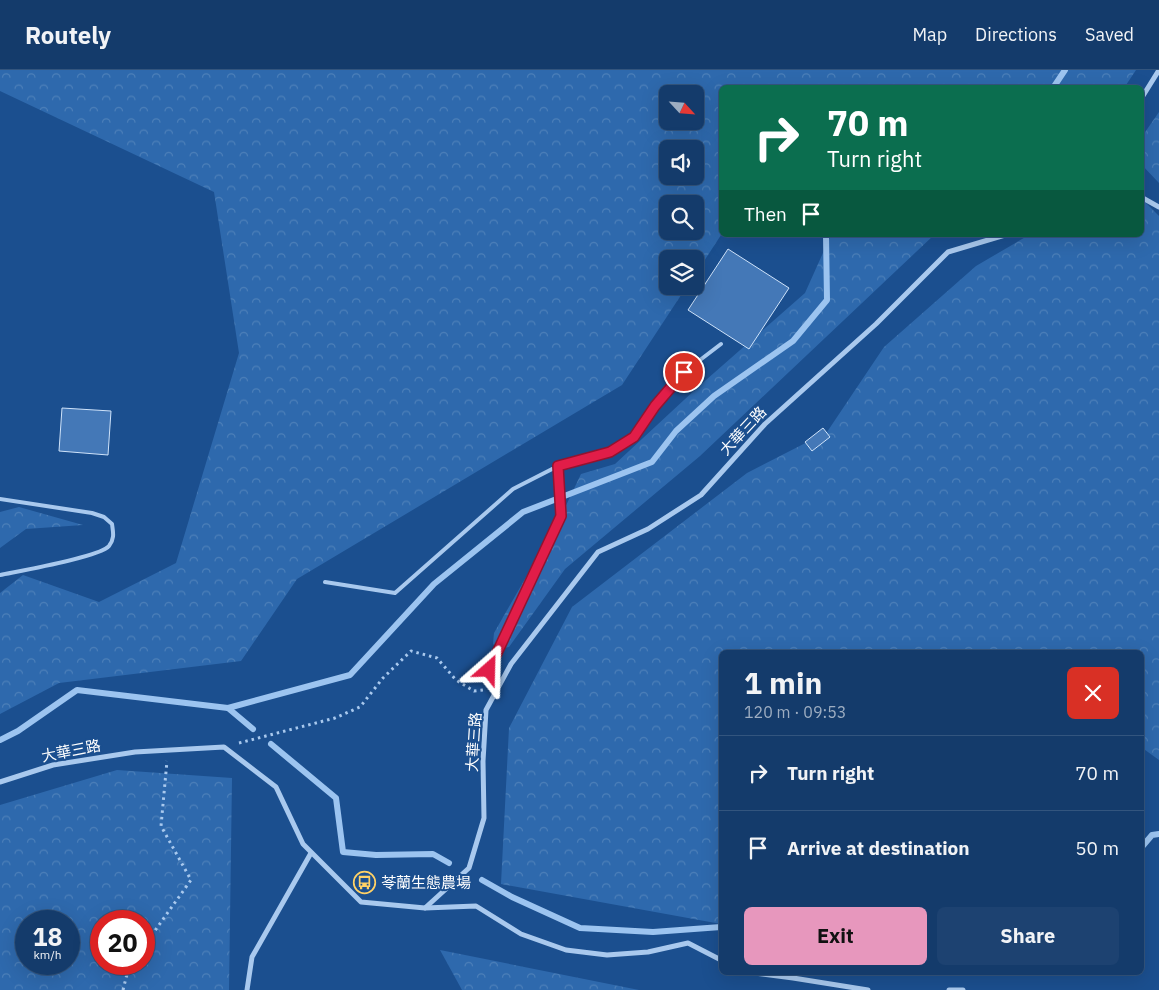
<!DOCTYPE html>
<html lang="en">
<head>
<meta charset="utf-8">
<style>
	:root { --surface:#143b6b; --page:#1d4271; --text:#f1f3f6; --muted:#9dadc1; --line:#33557e; --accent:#e797bd }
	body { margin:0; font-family:"IBM Plex Sans","Noto Sans TC",sans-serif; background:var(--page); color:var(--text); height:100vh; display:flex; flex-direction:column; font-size:19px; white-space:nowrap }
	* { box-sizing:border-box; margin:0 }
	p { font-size:16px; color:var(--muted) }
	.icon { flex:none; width:28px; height:28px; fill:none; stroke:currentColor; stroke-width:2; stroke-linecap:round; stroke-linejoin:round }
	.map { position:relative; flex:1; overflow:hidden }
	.sheet { position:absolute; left:719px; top:580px; width:425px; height:325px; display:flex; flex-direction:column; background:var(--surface); border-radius:8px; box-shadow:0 5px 20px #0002,0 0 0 1px var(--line) }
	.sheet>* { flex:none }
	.guide { position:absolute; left:719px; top:15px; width:425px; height:152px; border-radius:8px; box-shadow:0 5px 20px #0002,0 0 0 1px var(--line); background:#0b6e4f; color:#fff; overflow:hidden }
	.needle { width:32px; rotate:116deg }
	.buttons { position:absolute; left:659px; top:15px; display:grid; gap:10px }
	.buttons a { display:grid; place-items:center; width:45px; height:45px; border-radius:8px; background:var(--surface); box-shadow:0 5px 20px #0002,0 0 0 1px var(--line); font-size:25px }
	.speed { position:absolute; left:15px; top:840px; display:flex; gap:10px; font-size:25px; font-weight:700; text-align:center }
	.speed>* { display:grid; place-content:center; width:65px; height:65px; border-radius:50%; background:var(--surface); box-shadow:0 5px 20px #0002,0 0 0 1px var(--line); line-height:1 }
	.speed small { font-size:12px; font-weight:400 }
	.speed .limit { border:8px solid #d22; background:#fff; color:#111 }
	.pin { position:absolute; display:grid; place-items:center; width:42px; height:42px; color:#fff; margin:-21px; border:2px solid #fff; border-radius:50%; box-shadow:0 1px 5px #0007 }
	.me { position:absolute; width:55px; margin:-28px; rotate:25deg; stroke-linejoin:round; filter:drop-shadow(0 0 4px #0008) }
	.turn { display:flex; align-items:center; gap:18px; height:105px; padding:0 25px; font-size:22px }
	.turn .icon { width:65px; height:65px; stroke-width:2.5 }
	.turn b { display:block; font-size:35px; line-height:42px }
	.then { display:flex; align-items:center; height:48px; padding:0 25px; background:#0003; gap:10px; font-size:19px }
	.round { display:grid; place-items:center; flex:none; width:52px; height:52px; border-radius:8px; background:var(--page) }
	.overview { display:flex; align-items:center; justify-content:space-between; height:85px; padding:0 25px }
	h1 { font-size:30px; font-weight:800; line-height:38px }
	.cta { display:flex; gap:10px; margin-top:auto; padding:10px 25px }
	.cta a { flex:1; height:58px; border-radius:8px; background:var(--accent); color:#111; font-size:20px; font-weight:800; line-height:58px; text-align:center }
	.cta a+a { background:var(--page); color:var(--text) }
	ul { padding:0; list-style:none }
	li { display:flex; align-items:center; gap:15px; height:75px; padding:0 25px; border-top:1px solid var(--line) }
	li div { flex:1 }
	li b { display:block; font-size:19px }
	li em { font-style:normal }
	header { display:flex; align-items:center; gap:30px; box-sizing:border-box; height:70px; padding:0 25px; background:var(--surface); border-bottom:1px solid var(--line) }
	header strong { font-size:24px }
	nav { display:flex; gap:28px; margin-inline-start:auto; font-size:18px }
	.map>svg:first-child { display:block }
	.forest { fill:url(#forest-crowns); fill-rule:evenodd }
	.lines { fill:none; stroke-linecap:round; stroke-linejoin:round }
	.stream { stroke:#9cc4f0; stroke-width:6 }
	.building { fill:#4478b7; stroke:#cfe3fa }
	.path { stroke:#a9c9ee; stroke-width:3; stroke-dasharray:2.5 4; stroke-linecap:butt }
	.lane { stroke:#a9c9ee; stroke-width:4 }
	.street { stroke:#a9c9ee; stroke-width:5 }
	.route-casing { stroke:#92132f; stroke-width:12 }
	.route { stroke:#e11d48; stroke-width:9 }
	.labels { text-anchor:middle; stroke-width:4; stroke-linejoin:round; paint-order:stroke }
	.street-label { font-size:15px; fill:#fff; stroke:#1b4f8f }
	.poi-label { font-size:15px; fill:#fff; stroke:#1b4f8f; text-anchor:start }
</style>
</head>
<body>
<header>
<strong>Routely</strong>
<nav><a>Map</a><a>Directions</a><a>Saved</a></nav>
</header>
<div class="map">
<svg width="1159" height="920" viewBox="0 0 1159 920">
	<defs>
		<pattern id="forest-crowns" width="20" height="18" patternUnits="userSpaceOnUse" patternTransform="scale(1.25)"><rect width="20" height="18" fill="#2e69ad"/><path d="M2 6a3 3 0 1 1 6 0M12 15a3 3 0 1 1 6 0" fill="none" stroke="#4d80b9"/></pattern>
	</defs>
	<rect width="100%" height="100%" fill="#1b4f8f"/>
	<g class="forest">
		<path d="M0 0H1136L1124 18H721V165L695 205V189H668V216H687L622 315 297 509 241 591 59 613 0 644V523L23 505 99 532 176 493 239 283 214 122 0 21ZM668 24H695V51H668ZM668 79H695V106H668ZM668 134H695V161H668Z"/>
		<polygon points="1159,42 1159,113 1141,94 1141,68"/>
		<polygon points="1141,128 1159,146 1159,690 1141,677 1141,582 721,582 721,854 501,814 509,658 572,537 747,403 827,362 884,277 976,196 1029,165 1141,165"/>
		<polygon points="831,165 934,165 700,386 565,499 509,577 498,579 493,574 494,563 561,446 581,404 615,394 698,317 805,223"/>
		<polygon points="19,437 83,455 26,459 0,478 0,442"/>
		<path d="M117 700 232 708 229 920H0V735ZM26 851H69V894H26ZM101 851H144V894H101Z"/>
		<polygon points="440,880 639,920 462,920"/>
	</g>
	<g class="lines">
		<g class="stream">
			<polyline points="1053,18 1065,0"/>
			<polyline points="228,638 350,605 434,514 523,442 652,392 676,361 714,326 793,271 827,230 826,165"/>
			<polyline points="0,670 18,661 77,620 228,638 253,659"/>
			<polyline points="271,674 336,728 343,782 376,785 433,784 449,793"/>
			<polyline points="1141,778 1152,765 1159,764"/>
			<polyline points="482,810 512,827 580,858 653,862 721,857"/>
		</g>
	</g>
	<g class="building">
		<polygon points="728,179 789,218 749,279 688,240"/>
		<polygon points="62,338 111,341 108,385 59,381"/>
		<polygon points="823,358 830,367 812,381 805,372"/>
	</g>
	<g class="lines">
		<g class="path">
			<polyline points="239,673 335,648 360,637 383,608 411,581 437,588 456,610 474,621 483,620"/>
			<polyline points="144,876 191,810 161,756 167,691"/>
			<polyline points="123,920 128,900 132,894"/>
		</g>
		<g class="lane">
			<path d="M0 429 92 443 104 447 112 454C113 462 115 468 109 476 100 487 19 501 0 505"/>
			<polyline points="325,512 395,523 513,419 558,396"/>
			<polyline points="497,619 489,600 561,446 558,396 610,382 634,367 655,336 683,303 721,274"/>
		</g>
		<g class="street">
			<polyline points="1141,29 1159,0"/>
			<polyline points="1141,127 1159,137"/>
			<polyline points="0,712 53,695 135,682 224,677 276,717 303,774 361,832 425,838 469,798 484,748 483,691 486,640 511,594 598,482 648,459 701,425 765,354 876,254 948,182 1005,165"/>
			<polyline points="425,838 476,836 521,864 566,880 607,885 648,882 688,873 721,890"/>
			<polyline points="747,902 793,908 868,920"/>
			<polyline points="247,920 252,887 311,783"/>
			<polyline points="949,920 963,920"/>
		</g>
	</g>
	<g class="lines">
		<defs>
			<polyline id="route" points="489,600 561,446 558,396 610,382 634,367 655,336 684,302"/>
		</defs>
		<use href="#route" class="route-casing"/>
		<use href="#route" class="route"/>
	</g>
	<defs>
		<symbol id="bus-ring" viewBox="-11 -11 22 22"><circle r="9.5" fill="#1b4f8f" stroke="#ffd166" stroke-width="1.5"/><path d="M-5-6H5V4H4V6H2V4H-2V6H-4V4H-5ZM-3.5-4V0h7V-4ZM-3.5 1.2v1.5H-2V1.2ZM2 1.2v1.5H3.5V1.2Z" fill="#ffd166"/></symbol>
	</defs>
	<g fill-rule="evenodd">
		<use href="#bus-ring" x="352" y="800" width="25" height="25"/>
	</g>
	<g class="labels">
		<g class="street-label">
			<text transform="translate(743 361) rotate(-47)" y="5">大華三路</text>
			<text transform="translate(474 672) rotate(-86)" y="5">大華三路</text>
			<text transform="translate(71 681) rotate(-11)" y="5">大華三路</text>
		</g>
		<g class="poi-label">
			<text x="381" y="818">苓蘭生態農場</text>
		</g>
	</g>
</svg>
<div class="buttons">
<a><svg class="needle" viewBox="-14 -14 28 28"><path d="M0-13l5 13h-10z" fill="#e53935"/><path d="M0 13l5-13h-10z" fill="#9dadc1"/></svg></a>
<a><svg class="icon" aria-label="sound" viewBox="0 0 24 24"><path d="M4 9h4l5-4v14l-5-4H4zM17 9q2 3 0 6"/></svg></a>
<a><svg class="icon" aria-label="search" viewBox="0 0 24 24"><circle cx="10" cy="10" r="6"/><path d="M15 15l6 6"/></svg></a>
<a><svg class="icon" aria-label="layers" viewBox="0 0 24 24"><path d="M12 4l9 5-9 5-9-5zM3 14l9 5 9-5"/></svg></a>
</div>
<div class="speed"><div>18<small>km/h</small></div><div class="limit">20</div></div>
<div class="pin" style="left:684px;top:302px;background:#d93025"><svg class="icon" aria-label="arrive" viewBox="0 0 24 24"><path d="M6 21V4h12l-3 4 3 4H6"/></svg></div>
<svg class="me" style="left:489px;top:600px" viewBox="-20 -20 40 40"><path d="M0-17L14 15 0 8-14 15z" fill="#e11d48" stroke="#fff" stroke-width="4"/></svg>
<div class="guide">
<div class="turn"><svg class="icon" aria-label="right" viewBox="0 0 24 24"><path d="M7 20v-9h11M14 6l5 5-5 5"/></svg><div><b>70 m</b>Turn right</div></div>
<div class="then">Then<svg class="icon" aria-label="arrive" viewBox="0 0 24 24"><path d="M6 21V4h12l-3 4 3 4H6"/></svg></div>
</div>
<section class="sheet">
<div class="overview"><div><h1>1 min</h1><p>120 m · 09:53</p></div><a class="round" style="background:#d93025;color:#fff"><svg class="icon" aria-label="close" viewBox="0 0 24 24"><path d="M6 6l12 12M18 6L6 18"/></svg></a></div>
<ul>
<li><svg class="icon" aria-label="right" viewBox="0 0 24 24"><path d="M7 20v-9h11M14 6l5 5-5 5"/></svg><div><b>Turn right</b></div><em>70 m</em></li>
<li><svg class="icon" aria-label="arrive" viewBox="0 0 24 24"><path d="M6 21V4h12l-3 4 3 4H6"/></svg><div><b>Arrive at destination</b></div><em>50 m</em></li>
</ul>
<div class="cta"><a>Exit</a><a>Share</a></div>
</section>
</div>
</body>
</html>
